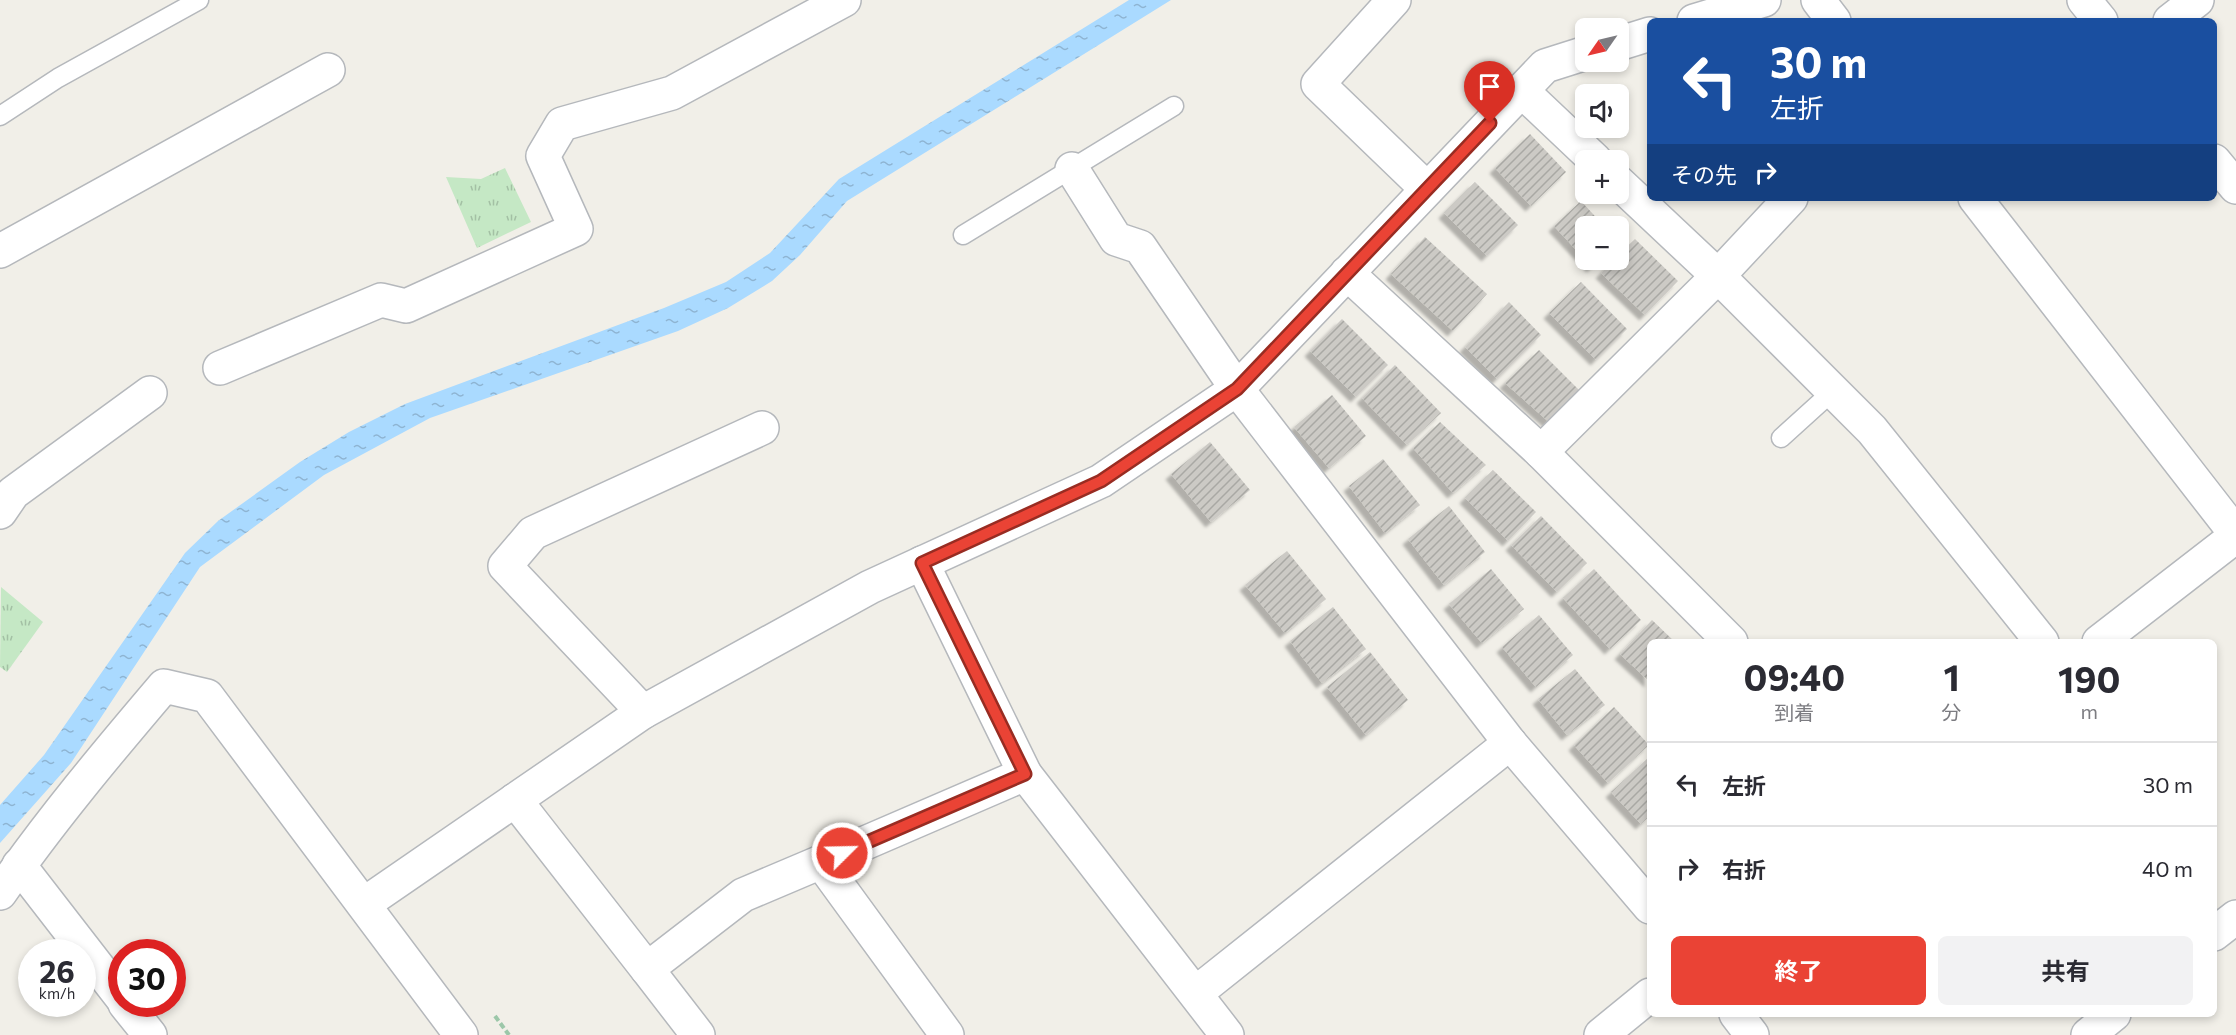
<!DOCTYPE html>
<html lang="ja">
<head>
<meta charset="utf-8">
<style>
	:root { --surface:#fff; --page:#f2f2f3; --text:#2b2b33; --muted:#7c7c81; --line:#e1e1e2; --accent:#ea4335 }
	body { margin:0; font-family:Commissioner,"Noto Sans JP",sans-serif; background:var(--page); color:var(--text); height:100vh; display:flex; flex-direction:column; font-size:22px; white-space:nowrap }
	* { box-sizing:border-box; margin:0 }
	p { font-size:20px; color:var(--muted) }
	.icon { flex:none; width:33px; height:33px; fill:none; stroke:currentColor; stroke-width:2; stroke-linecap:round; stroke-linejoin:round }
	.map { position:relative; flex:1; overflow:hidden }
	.panel { position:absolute; left:1647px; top:639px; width:570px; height:378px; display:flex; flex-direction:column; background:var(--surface); border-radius:9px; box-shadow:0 3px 9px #0003 }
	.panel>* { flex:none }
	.hud { position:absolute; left:1647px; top:18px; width:570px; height:183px; border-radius:9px; box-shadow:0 3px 9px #0003; background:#1a4fa0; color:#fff; overflow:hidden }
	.needle { width:39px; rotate:236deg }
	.controls { position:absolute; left:1575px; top:18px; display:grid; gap:12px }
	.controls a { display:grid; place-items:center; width:54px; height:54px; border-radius:9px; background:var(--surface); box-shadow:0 3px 9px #0003; font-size:30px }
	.speed { position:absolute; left:18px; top:939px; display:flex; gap:12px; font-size:30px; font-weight:700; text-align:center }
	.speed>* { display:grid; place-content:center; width:78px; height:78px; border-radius:50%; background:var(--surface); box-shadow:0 3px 9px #0003; line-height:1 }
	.speed small { font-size:15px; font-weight:400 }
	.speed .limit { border:9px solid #d22; background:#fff; color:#111 }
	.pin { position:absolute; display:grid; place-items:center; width:51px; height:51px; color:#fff; margin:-62px -26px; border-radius:50% 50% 50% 0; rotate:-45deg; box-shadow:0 0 6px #0007 }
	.pin .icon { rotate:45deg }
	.me { position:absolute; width:66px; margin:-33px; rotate:67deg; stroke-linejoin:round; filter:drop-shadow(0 0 4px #0008) }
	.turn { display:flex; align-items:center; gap:21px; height:126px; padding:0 24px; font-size:27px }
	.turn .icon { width:78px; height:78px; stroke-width:2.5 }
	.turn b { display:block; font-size:42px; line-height:51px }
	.then { display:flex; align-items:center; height:57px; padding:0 24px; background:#0003; gap:12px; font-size:22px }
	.eta { display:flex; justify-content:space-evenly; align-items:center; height:102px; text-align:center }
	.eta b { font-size:36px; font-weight:700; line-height:42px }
	.button { display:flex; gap:12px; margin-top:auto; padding:12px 24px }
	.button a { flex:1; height:69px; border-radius:9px; background:var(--accent); color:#fff; font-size:24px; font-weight:700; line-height:69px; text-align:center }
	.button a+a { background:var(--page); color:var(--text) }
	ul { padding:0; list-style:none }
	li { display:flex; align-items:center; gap:18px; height:84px; padding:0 24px; border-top:2px solid var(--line) }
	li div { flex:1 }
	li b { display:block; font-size:22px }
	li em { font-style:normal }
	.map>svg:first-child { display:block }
	.park { fill:url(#park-tufts) }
	.water { fill:url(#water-ripples) }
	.building { fill:url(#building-hatch); filter:url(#shadow) }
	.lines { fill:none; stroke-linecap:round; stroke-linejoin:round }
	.service-casing { stroke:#b5b8bc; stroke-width:21 }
	.minor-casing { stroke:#b5b8bc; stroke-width:36 }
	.tertiary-casing { stroke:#b5b8bc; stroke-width:36 }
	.path { stroke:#9cc7a9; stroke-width:4; stroke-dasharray:6 3; stroke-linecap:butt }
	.service { stroke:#fff; stroke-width:18 }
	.minor { stroke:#fff; stroke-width:33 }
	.tertiary { stroke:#fff; stroke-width:33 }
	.route-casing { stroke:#982c22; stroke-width:15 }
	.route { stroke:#ea4335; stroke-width:10 }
</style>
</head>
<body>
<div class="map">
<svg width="2236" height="1035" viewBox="0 0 2236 1035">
	<defs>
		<pattern id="park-tufts" width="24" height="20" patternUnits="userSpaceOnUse" patternTransform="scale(1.5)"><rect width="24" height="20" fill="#c5e8c5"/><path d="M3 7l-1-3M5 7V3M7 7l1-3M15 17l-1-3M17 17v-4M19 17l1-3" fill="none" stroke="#a3c0a4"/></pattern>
		<pattern id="water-ripples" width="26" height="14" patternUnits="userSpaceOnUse" patternTransform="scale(1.5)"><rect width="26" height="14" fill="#aadaff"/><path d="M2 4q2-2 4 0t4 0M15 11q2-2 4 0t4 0" fill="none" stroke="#8eb4d2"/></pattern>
		<pattern id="building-hatch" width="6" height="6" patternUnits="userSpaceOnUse" patternTransform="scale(1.5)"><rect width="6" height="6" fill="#cccac5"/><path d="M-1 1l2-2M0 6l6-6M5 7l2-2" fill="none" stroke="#a9a8a4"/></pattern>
		<filter id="shadow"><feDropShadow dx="-5.5" dy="5.5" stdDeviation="1.5" flood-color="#0004"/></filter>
	</defs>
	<rect width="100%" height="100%" fill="#f1efe8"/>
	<g class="park">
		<polygon points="505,168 531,222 477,248 446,177 481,179"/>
		<polygon points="1,587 43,622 7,672 0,667"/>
	</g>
	<polygon class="water" points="1129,0 1171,0 847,201 800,255 772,281 728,308 678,331 430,418 324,475 200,567 71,763 0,843 0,805 44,755 185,553 218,521 300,462 349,432 405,404 664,308 726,282 770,253 839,179"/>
	<g class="building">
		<polygon points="1530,134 1566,172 1531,206 1495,168"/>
		<polygon points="1475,182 1518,225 1487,256 1444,213"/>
		<polygon points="1581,201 1604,226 1586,226 1586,260 1600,260 1592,267 1554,226"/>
		<polygon points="1425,237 1487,294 1453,331 1391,274"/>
		<polygon points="1635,239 1678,281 1645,315 1601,273 1614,260 1618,260 1618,255"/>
		<polygon points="1581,282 1627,329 1596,360 1549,313"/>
		<polygon points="1509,302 1541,335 1497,379 1465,347"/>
		<polygon points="1342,319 1388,365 1356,397 1310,351"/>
		<polygon points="1539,350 1580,391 1549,422 1505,383"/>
		<polygon points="1395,365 1441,413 1407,445 1362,398"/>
		<polygon points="1332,395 1366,436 1329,468 1294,427"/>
		<polygon points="1440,422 1486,465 1453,493 1413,448"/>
		<polygon points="1210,442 1250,490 1211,522 1171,474"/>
		<polygon points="1383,459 1420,505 1385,533 1349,486"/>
		<polygon points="1493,470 1536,512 1508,541 1465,498"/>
		<polygon points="1449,506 1485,552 1444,585 1408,539"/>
		<polygon points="1541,516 1587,563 1557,592 1511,545"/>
		<polygon points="1287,551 1326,599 1285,633 1245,585"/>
		<polygon points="1491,569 1524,609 1482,643 1449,604"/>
		<polygon points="1594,569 1641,620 1610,649 1563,598"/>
		<polygon points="1333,607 1366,649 1322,683 1290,641"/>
		<polygon points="1539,615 1573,655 1536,687 1502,647"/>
		<polygon points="1652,620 1675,642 1650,642 1650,682 1620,654"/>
		<polygon points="1370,652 1408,700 1366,735 1327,687"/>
		<polygon points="1575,669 1605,705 1567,735 1538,699"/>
		<polygon points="1614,707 1649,745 1608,783 1574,745"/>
		<polygon points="1649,757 1650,816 1641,824 1611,792"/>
	</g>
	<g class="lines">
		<defs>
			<g id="service">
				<polyline points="0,116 58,78 199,0"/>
				<polyline points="963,235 1174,106"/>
				<polyline points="1781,438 1834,390"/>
			</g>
			<g id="minor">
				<polyline points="1394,0 1318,84 1427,189"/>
				<polyline points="1818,0 1834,21"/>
				<polyline points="2084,0 2101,21"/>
				<polyline points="1694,21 1764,0"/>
				<polyline points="2170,21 2197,0"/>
				<polyline points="1618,44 1650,34"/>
				<polyline points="1521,90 1595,160"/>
				<polyline points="2214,161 2236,187"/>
				<polyline points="1072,169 1116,239 1140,247 1237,389 1510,743 1650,907"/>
				<polyline points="1618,182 1718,276 1872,430 2042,642"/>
				<polyline points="1975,198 2236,534"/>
				<polyline points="0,251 328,70"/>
				<polyline points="1347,273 1541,452 1731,642"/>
				<polyline points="220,368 381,300 406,306 576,229 543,156 562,124 672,93 844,0"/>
				<polyline points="1541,452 1718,276 1791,198"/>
				<polyline points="0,512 13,493 150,393"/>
				<polyline points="922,563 1025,774 1227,1035"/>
				<polyline points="2099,642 2236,536"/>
				<polyline points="643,712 505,566 533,533 762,428"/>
				<polyline points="515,800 647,969"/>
				<polyline points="19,865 122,998"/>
				<path d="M0 893C50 821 107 753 164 686L207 696 461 1035"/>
				<polyline points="364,904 643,712 870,587 1101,481 1237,389 1545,66 1586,53"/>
				<polyline points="1196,993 1510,743"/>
				<polyline points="125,1004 150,1035"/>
				<polyline points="1736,1014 1752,1035"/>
				<polyline points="698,1035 647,969 743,895 821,862"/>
				<polyline points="947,1035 821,862 1025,774"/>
				<polyline points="1601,1035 1650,995"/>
			</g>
			<g id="tertiary">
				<polyline points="2214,934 2236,917"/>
				<polyline points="2088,1035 2114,1014"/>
			</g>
		</defs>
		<use href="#service" class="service-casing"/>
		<use href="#minor" class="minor-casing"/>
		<use href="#tertiary" class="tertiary-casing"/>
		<polyline class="path" points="495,1016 509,1035"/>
		<use href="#service" class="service"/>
		<use href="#minor" class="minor"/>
		<use href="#tertiary" class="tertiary"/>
	</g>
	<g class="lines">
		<defs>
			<polyline id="route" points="842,853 1025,774 922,563 1101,481 1237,389 1490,123"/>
		</defs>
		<use href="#route" class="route-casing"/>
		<use href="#route" class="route"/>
	</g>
</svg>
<div class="controls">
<a><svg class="needle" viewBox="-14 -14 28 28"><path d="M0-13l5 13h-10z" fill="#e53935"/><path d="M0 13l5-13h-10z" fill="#7c7c81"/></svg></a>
<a><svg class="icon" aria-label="sound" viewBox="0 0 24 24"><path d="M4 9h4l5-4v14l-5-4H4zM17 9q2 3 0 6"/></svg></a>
<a>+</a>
<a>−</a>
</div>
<div class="speed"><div>26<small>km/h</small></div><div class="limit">30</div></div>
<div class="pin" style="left:1490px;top:123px;background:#d93025"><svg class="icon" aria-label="arrive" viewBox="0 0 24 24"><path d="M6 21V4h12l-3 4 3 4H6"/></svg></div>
<svg class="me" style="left:842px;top:853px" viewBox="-20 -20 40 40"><circle r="17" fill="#ea4335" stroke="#fff" stroke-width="3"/><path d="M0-11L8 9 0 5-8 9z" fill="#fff"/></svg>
<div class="hud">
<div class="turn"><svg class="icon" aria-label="left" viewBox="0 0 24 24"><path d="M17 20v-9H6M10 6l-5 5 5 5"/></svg><div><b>30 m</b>左折</div></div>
<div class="then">その先<svg class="icon" aria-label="right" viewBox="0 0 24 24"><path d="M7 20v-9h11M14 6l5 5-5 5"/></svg></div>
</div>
<section class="panel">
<div class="eta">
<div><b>09:40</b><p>到着</p></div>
<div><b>1</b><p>分</p></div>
<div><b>190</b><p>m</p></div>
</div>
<ul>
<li><svg class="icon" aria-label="left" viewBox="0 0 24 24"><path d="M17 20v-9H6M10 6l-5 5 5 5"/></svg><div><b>左折</b></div><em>30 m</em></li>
<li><svg class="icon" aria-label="right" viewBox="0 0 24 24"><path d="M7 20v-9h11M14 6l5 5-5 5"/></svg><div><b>右折</b></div><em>40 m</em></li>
</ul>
<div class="button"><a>終了</a><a>共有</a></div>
</section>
</div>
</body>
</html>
